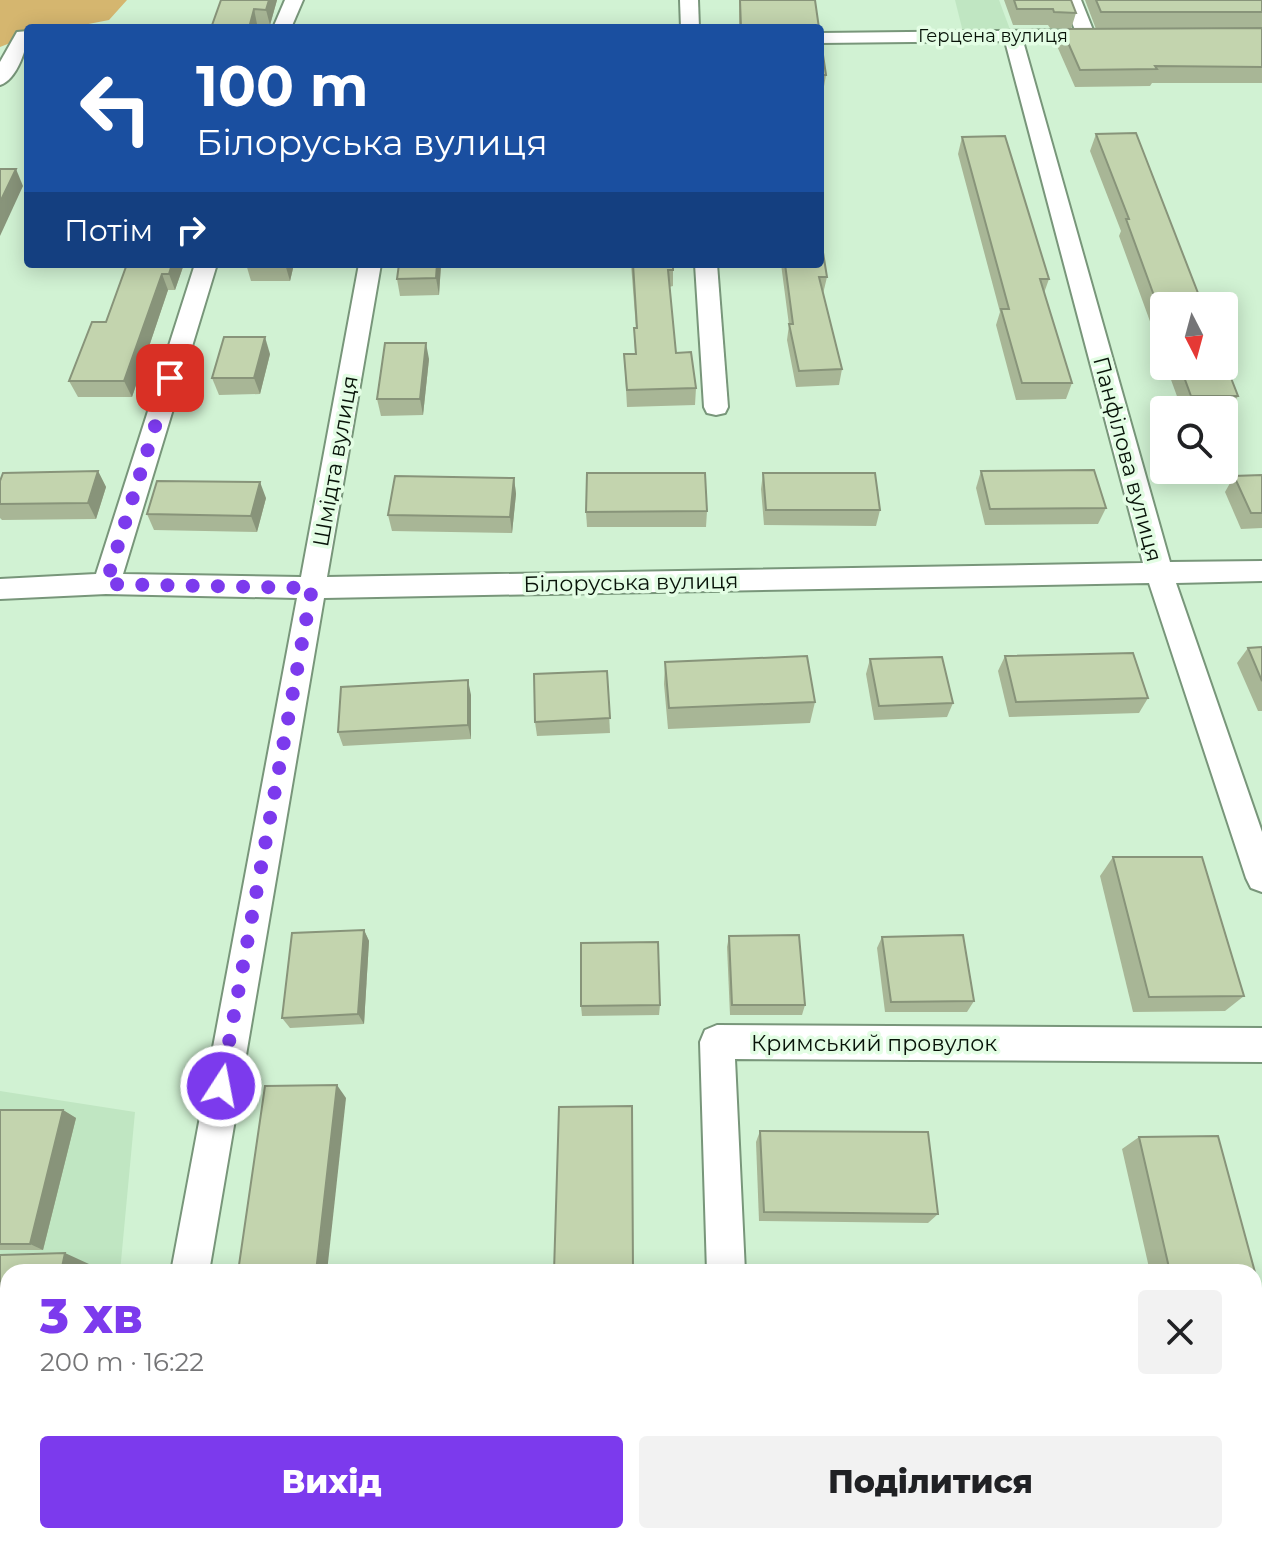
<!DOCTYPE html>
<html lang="uk">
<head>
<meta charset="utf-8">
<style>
	:root { --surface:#fff; --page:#f2f2f2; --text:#202124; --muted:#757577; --accent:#7c3aed }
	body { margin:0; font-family:Montserrat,sans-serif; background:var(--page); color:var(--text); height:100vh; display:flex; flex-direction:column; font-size:30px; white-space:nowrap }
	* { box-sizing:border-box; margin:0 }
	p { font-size:26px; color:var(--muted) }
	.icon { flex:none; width:44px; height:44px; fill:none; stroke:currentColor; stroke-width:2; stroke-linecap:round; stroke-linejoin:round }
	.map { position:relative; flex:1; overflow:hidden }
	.side { position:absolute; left:0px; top:1264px; width:1262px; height:280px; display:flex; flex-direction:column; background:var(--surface); border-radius:24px 24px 0 0; box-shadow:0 4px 20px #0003 }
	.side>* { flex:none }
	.guide { position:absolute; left:24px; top:24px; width:800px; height:244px; border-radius:8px; box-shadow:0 4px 20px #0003; background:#1a4fa0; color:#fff; overflow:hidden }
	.needle { width:52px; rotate:174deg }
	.tools { position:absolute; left:1150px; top:292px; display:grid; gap:16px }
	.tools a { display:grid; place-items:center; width:88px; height:88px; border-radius:8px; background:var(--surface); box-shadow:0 4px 20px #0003; font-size:40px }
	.pin { position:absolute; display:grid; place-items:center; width:68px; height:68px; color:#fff; margin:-34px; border-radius:16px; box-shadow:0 4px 12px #0006 }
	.me { position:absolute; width:88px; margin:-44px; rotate:11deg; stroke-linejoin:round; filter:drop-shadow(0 0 6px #0008) }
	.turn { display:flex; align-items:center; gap:28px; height:168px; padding:0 40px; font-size:36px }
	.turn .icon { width:104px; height:104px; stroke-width:2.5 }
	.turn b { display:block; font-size:56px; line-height:68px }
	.then { display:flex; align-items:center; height:76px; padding:0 40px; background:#0003; gap:16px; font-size:30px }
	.round { display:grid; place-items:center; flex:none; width:84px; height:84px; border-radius:8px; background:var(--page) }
	.summary { display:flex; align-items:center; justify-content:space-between; height:136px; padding:0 40px }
	h1 { font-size:48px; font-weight:800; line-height:60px; color:var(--accent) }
	.primary-button { display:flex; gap:16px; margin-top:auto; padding:16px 40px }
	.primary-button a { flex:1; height:92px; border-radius:8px; background:var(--accent); color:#fff; font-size:32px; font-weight:800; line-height:92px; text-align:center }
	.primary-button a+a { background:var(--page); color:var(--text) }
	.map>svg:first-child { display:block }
	.built { fill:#c0e6c2 }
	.forest { fill:#d5b66f }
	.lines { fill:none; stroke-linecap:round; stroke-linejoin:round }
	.minor-casing { stroke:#78967a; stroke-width:4 }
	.minor { fill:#fff; fill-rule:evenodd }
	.wall { fill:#a8b696 }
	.shaded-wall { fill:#88947a }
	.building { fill:#c3d4ae; stroke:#88947a; stroke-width:2 }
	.route { stroke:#7c3aed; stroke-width:14; stroke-dasharray:0 25.2 }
	.labels { text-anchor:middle; stroke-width:7; stroke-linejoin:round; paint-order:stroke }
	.far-street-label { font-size:18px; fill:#081309; stroke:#e3fde4 }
	.street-label { font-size:22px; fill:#081309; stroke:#e3fde4 }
</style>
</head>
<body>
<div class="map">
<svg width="1262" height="1544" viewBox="0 0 1262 1544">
	<rect width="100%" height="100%" fill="#d1f2d3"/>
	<g class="built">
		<polygon points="955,0 999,0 1012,35 964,36"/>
		<polygon points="0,1091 135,1112 120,1272 8,1272 8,1536 96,1536 96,1544 0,1544"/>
	</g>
	<polygon class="forest" points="0,0 127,0 109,20 68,28 28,28 28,36 0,47"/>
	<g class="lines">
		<defs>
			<g id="minor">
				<polygon points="285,0 303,0 291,28 273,28"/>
				<polygon points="680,0 698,0 699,28 681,28"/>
				<polygon points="1063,0 1081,0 1093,30 1106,31 1109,35 1106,39 1023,41 1170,562 1262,561 1262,581 1176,583 1262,832 1262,892 1251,888 1246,878 1149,583 324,598 209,1272 171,1272 297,598 106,594 0,599 0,579 96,574 195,264 217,264 123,574 301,577 359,264 381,264 327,577 1143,563 1005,41 820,43 820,33 1075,30"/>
				<path d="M28 31C28 46 17 80 0 85V62L17 32Z"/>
				<polygon points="695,264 717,264 728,407 725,413 716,415 707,413 704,407"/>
				<polygon points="717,1025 1262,1028 1262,1062 735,1059 745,1272 707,1272 700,1042 705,1030"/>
				<polygon points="125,1536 167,1536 165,1544 123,1544"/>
				<rect x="717" y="1536" width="42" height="8"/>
			</g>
		</defs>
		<use href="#minor" class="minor-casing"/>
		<use href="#minor" class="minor"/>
	</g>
	<g class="wall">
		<polygon points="221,0 277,0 270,25 257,24 257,28 211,28"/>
		<polygon points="739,0 815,0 819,28 739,28"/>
		<polygon points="1004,0 1071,0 1076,13 1071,29 1050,28 1048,25 1013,25"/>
		<polygon points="1085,0 1262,0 1262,83 1152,83 1150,86 1075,87 1057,46 1062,29 1096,29"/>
		<polygon points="820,35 826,75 823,92 820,92"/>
		<polygon points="1096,134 1164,306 1164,360 1119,236 1121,231 1090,151"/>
		<polygon points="962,137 1049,279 1044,293 1072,383 1066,399 1016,400 996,325 1000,312 958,154"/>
		<polygon points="127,264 184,264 175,290 168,290 132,397 78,397 69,381 106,322"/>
		<polygon points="246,264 294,264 290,281 251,281"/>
		<polygon points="399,264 441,264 439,295 400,296 397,279"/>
		<polygon points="631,264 673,264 673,286 669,287 676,353 696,388 695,405 627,407 624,354 635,354 634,328 636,328"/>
		<polygon points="781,264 820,264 827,277 823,294 842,369 839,385 796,387 787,340 789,325"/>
		<polygon points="270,354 260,394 219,395 212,378"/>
		<polygon points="429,359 423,415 381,416 377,399"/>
		<polygon points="1166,366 1224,366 1238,396 1229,413 1224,413 1224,410 1182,410"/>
		<polygon points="98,471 106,487 96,519 2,520 0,518 0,481"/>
		<polygon points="981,471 1106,508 1098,524 985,525 976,488"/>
		<polygon points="763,473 880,510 876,526 764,525 761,489"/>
		<polygon points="1262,475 1262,528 1241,529 1225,492 1234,476"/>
		<polygon points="514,478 516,494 512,533 392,531 388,515"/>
		<polygon points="266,498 257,532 154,530 147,514"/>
		<polygon points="707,511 706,527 587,527 586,512"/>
		<polygon points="1262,647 1262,711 1258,711 1237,663 1248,648"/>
		<polygon points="1005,656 1148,698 1139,713 1009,717 998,671"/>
		<polygon points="870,659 953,703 947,717 874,720 866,674"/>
		<polygon points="665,662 815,702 810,723 668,729 664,684"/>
		<polygon points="607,671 610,733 537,736 535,722"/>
		<polygon points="471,695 471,739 343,746 338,732"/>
		<polygon points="1113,857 1244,996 1225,1011 1133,1012 1100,876"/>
		<polygon points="364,930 369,941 364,1024 290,1028 282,1018"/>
		<polygon points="729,936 805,1005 802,1015 730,1015 727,947"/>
		<polygon points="882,937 974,1001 967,1012 885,1012 877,948"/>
		<polygon points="660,1005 659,1015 582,1016 581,1006"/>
		<polygon points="0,1110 63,1110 76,1118 43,1250 0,1250"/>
		<polygon points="760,1131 938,1214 928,1223 759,1221 756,1142"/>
		<polygon points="1218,1136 1262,1298 1262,1325 1254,1327 1254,1272 1150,1272 1122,1149 1139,1137"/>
		<polygon points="781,1536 964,1536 965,1544 782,1544"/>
		<polygon points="1211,1536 1254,1536 1262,1544 1213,1544"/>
	</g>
	<g class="shaded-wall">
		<polygon points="269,0 277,0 270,25 266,10"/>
		<polygon points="254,9 257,24 257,28 249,28"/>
		<polygon points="16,169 23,186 0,236 0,202"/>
		<polygon points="172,264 184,264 175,290 169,274"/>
		<polygon points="285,264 294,264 290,281"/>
		<polygon points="437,264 441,264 439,295 436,278"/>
		<polygon points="162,274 168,290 132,397 124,381"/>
		<polygon points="265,337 270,354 260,394 254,378"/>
		<polygon points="426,343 429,359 423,415 420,399"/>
		<polygon points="98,471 106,487 96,519 88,503"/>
		<polygon points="514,478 516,494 512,533 510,517"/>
		<polygon points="260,482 266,498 257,532 251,516"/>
		<polygon points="468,680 471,695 471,739 468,725"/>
		<polygon points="364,930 369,941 364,1024 358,1014"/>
		<polygon points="337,1085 346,1098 327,1272 316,1272"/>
		<polygon points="63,1110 76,1118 43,1250 30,1244"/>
		<polygon points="65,1253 89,1264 87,1272 61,1272"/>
		<polygon points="8,1421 8,1536 10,1536 10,1539 0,1539 0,1454"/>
		<polygon points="286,1536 298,1536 297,1544 285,1544"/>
		<polygon points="459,1536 463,1536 463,1544 458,1544"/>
	</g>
	<g class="building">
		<polygon points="221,0 269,0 266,10 254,9 249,28 211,28"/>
		<polygon points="740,0 815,0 819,28 741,28"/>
		<polygon points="1014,0 1071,0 1076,13 1054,12 1053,9 1017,9"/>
		<polygon points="1096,0 1262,0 1262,12 1101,12"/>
		<polygon points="1262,28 1262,67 1155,66 1157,69 1080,70 1062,29"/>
		<polygon points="820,35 826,75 820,75"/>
		<polygon points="1136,133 1203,306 1164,306 1164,323 1126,219 1129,219 1096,134"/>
		<polygon points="1005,136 1049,279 1040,279 1072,383 1022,383 1001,309 1009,309 962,137"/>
		<polygon points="0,169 16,169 0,202"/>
		<polygon points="820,234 827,277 819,277 842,369 799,371 789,324 793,324 785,264 820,264"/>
		<polygon points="127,264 172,264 169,274 162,274 124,381 69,381 92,322 106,322"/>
		<polygon points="399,264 437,264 436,278 397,279"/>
		<polygon points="633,264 673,264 673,270 668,270 676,353 691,352 696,388 627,390 624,354 636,354 634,328 637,328"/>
		<polygon points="224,337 265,337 254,378 212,378"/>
		<polygon points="385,343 426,343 420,399 377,399"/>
		<polygon points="1224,360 1238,396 1191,396 1180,366 1224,366"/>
		<polygon points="1094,470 1106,508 990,509 981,471"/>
		<polygon points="98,471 88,503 0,504 0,481 3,473"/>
		<polygon points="587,473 705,473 707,511 586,512"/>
		<polygon points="763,473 875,473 880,510 766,510"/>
		<polygon points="1262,475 1262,513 1251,513 1234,476"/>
		<polygon points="395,476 514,478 510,517 388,515"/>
		<polygon points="157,481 260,482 251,516 147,514"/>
		<polygon points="1262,647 1262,681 1248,648"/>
		<polygon points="1133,653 1148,698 1016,702 1005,656"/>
		<polygon points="807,656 815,702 669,708 665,662"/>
		<polygon points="942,657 953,703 879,706 870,659"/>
		<polygon points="607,671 610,718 535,722 534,674"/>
		<polygon points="468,680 468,725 338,732 341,687"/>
		<polygon points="1113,857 1202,857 1244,996 1149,997"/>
		<polygon points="364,930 358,1014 282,1018 292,933"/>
		<polygon points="799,935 805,1005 732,1005 729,936"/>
		<polygon points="963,935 974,1001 891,1002 882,937"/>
		<polygon points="658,942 660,1005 581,1006 581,943"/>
		<polygon points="337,1085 316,1272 238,1272 265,1086"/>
		<polygon points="632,1106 633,1272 554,1272 559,1107"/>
		<polygon points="0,1110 63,1110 30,1244 0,1244"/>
		<polygon points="760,1131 928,1132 938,1214 764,1212"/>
		<polygon points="1218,1136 1262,1298 1262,1323 1254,1323 1254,1272 1170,1272 1139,1137"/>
		<polygon points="65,1253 61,1272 8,1272 8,1421 0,1454 0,1255"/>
		<polygon points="1254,1426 1262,1426 1262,1544 1235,1544 1233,1536 1254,1536"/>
		<polygon points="202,1536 286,1536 285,1544 201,1544"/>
		<polygon points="389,1536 459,1536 458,1544 388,1544"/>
		<rect x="547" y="1536" width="89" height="8"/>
		<polygon points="787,1536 964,1536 965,1544 788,1544"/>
	</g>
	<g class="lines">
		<polyline class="route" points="170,378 106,584 312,588 221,1086"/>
	</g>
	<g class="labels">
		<g class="far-street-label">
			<text x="993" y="42">Герцена вулиця</text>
		</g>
		<g class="street-label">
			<text transform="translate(1128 459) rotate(75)" y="8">Панфілова вулиця</text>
			<text transform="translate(335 461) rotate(-80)" y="8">Шмідта вулиця</text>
			<text transform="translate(631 582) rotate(-1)" y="8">Білоруська вулиця</text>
			<text x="874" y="1051">Кримський провулок</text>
		</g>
	</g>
</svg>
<div class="tools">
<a><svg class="needle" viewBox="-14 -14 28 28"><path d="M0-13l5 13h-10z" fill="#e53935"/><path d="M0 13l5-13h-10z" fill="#757577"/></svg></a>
<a><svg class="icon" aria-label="search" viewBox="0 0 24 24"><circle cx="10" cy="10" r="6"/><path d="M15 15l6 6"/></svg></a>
</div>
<div class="pin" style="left:170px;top:378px;background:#d93025"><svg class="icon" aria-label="arrive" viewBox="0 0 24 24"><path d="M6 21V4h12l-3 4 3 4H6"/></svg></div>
<svg class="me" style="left:221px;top:1086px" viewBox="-20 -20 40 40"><circle r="17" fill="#7c3aed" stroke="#fff" stroke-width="3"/><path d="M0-11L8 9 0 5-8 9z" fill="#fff"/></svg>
<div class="guide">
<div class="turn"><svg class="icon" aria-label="left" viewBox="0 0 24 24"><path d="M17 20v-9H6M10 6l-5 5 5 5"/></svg><div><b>100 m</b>Білоруська вулиця</div></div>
<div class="then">Потім<svg class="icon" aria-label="right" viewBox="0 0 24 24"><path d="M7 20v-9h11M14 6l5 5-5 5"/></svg></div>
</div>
<section class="side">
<div class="summary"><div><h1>3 хв</h1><p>200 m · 16:22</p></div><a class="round"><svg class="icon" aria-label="close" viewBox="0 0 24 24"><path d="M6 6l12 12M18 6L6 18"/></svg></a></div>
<div class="primary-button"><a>Вихід</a><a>Поділитися</a></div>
</section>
</div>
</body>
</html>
